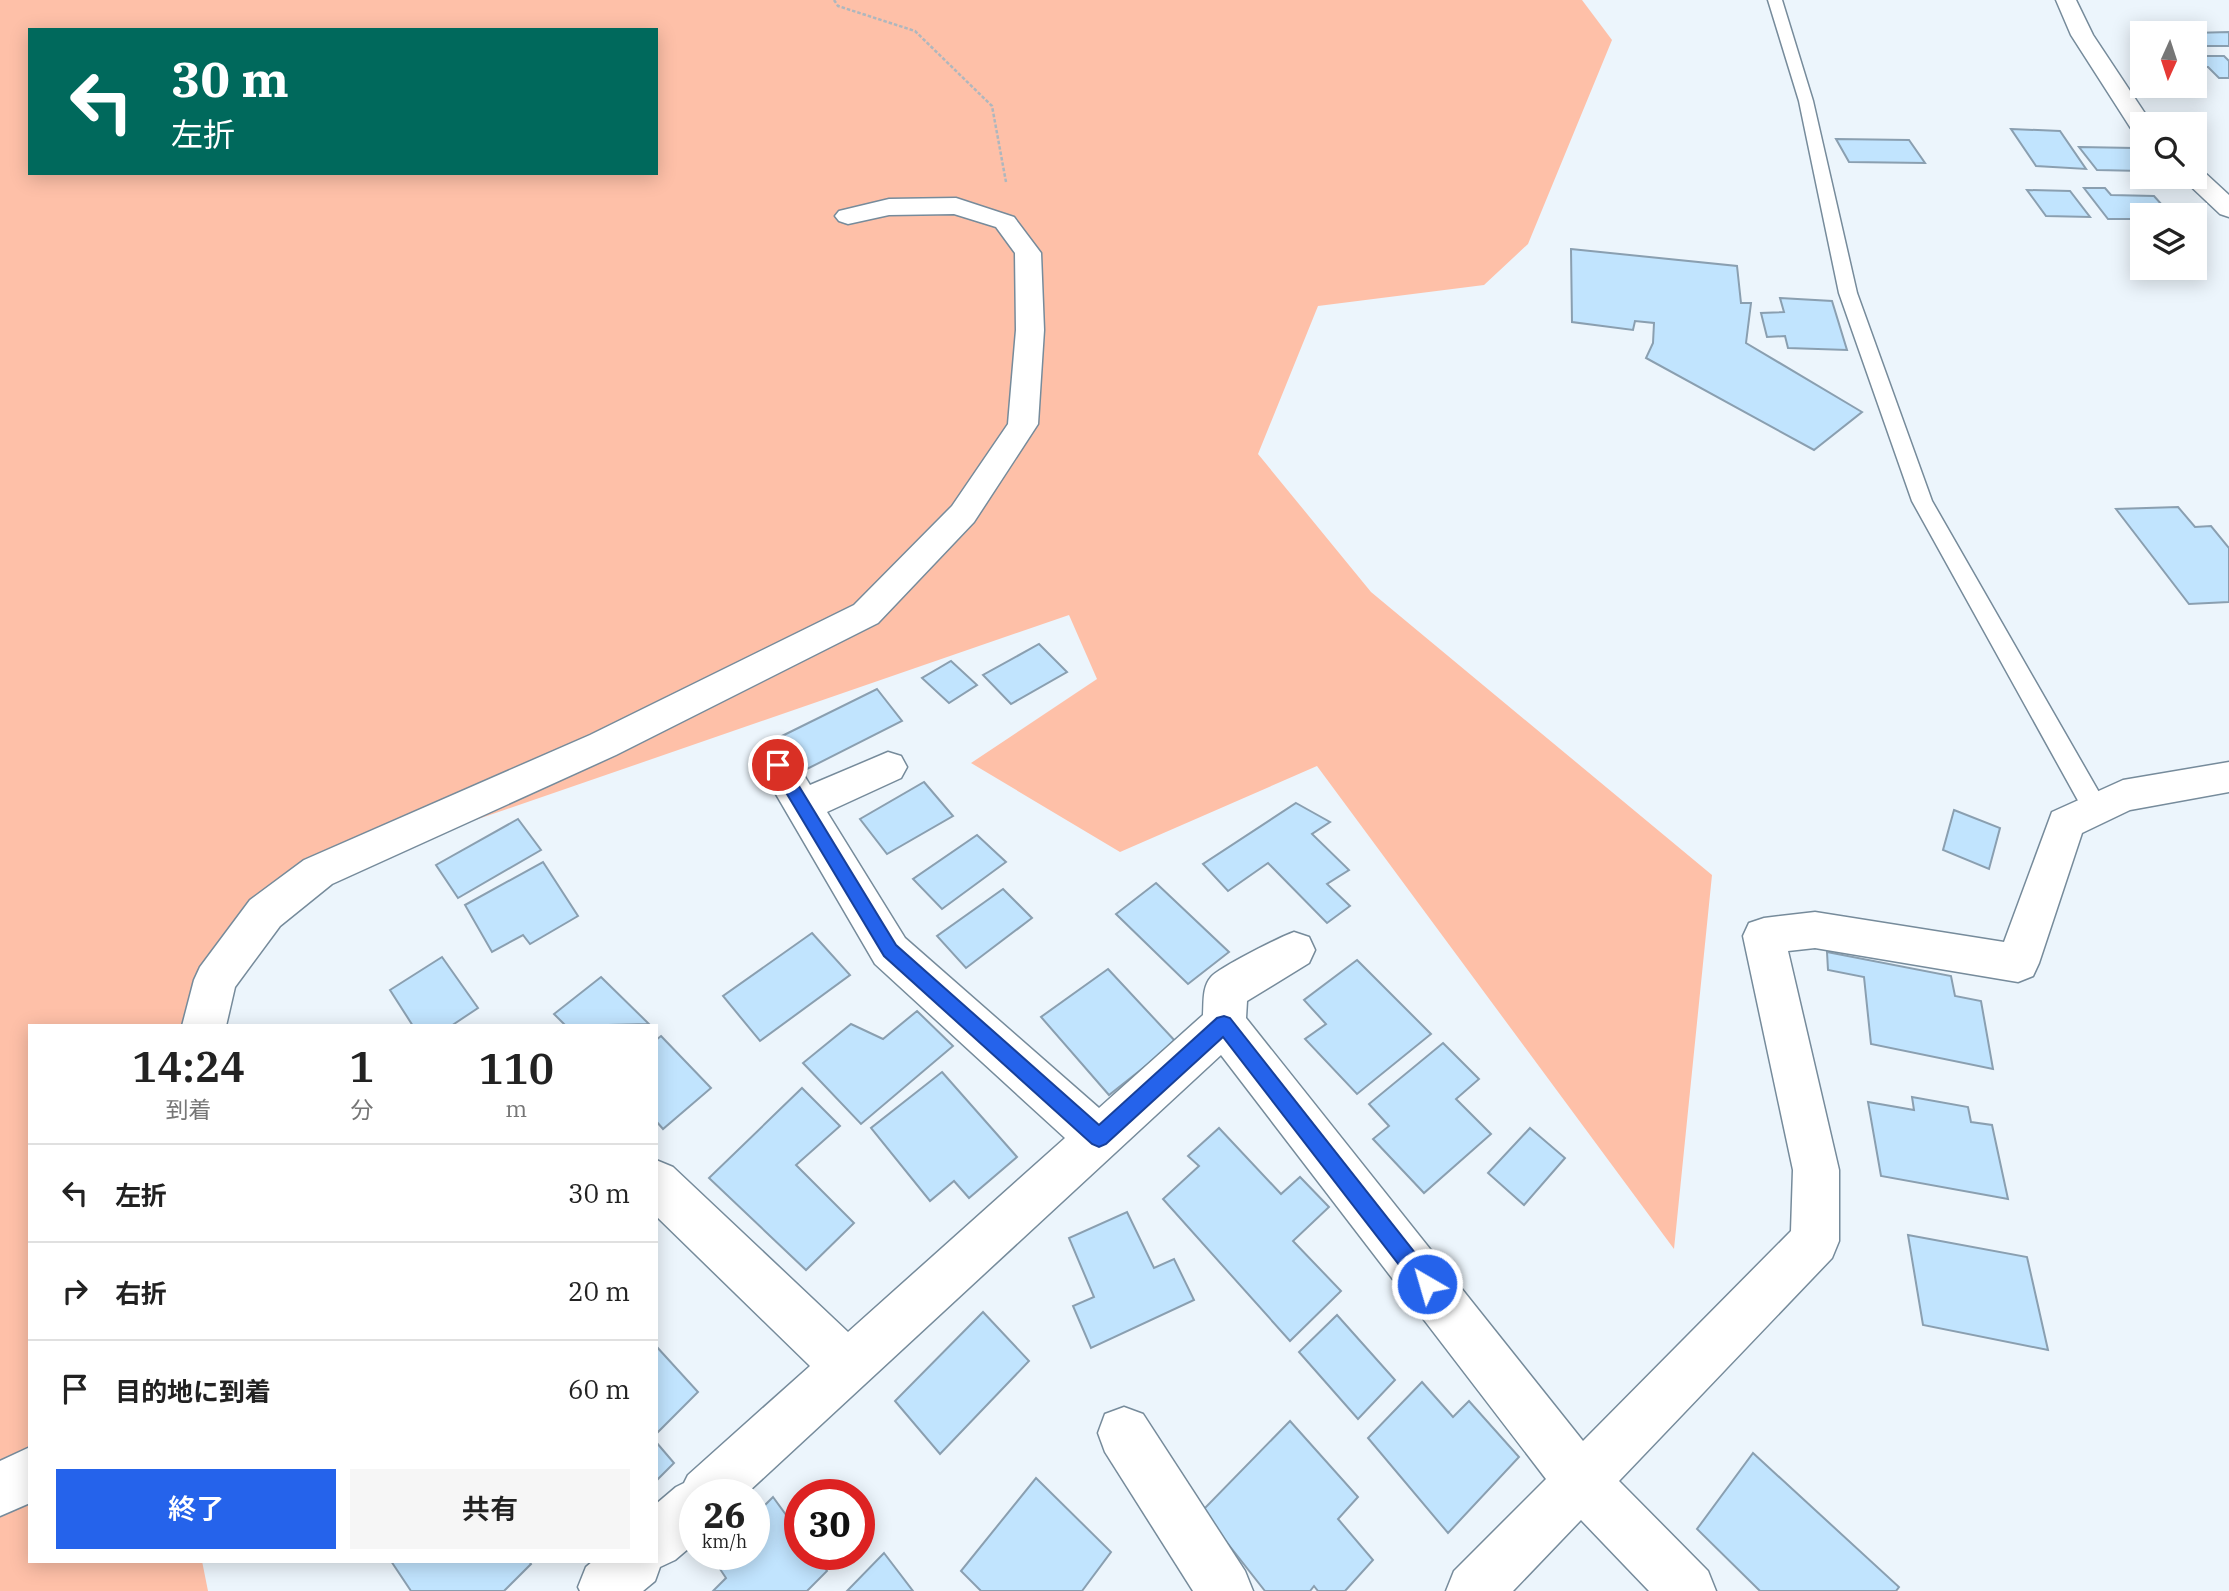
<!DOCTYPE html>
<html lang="ja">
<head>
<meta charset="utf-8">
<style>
	:root { --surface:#fff; --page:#f6f6f6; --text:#222; --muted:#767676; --line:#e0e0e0; --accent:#2563eb }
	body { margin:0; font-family:"IBM Plex Serif","Noto Sans JP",serif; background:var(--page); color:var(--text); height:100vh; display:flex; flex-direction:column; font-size:26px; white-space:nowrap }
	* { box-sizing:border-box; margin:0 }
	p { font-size:23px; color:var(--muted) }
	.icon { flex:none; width:38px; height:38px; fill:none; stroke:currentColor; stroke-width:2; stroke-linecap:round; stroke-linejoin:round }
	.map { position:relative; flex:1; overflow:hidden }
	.side { position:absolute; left:28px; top:1024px; width:630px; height:539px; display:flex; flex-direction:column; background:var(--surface); border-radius:0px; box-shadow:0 4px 18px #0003 }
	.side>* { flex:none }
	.top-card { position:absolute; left:28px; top:28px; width:630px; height:147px; border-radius:0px; box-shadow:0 4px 18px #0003; background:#00695c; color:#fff; overflow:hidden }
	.needle { width:46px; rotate:183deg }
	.controls { position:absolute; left:2130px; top:21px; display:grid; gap:14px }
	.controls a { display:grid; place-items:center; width:77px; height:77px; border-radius:0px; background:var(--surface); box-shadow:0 4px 18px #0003; font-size:35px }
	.speed { position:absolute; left:679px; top:1479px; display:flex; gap:14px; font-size:35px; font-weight:700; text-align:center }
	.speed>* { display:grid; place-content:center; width:91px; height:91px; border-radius:50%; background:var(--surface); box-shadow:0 4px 18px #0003; line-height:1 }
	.speed small { font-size:18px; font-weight:400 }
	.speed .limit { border:10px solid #d22; background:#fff; color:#111 }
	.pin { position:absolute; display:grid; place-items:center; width:60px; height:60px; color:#fff; margin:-30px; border:4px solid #fff; border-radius:50%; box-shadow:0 2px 7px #0007 }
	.me { position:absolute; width:77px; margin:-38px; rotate:322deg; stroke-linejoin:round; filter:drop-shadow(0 0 5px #0008) }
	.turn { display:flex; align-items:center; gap:24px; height:147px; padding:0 28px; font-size:32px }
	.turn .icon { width:91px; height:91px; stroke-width:2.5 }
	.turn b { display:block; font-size:49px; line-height:60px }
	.eta { display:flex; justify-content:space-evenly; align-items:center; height:119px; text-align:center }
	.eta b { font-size:42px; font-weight:600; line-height:49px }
	.cta { display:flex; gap:14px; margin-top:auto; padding:14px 28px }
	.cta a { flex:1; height:80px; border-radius:0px; background:var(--accent); color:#fff; font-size:28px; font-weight:600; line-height:80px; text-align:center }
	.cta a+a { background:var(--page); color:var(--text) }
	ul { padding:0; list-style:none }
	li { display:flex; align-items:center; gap:21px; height:98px; padding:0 28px; border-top:2px solid var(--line) }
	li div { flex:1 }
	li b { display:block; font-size:26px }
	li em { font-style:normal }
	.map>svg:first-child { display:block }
	.green { fill:#fec0a8; fill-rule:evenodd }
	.building { fill:#c1e4fe; stroke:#8a9fb0; stroke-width:2 }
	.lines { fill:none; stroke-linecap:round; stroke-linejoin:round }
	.service-casing { stroke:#768b9b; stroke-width:3 }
	.minor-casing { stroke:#768b9b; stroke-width:3 }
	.path { stroke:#aeb7be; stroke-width:2.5; stroke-dasharray:3.5 2; stroke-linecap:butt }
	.service { fill:#fff; fill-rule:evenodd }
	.minor { fill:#fff; fill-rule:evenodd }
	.route { fill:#2563eb; stroke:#184099; stroke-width:2 }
</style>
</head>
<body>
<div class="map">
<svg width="2229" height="1591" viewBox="0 0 2229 1591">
	<rect width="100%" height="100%" fill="#ecf5fc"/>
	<g class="green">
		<path d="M0 0H1582L1612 40 1528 244 1484 285 1318 306 1258 454 1371 592 1712 875 1674 1249 1317 766 1120 852 971 763 1097 679 1069 615 270 891 216 1025 30 1026V1452L0 1466ZM30 30H656V173H30Z"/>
		<polygon points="30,1477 30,1561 202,1561 208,1591 0,1591 0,1492"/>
	</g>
	<g class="building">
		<polygon points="2229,32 2229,46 2194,46 2194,33 2192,33"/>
		<polygon points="2194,56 2224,56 2229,61 2229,78 2219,78 2208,67 2194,67"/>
		<polygon points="2011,129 2060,131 2086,169 2036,166"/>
		<polygon points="1836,139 1909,140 1925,163 1849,162"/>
		<polygon points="2079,147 2134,148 2142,157 2142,171 2097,170"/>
		<polygon points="2084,188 2105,188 2111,195 2154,196 2171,215 2142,215 2142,219 2108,219"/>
		<polygon points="2027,190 2070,191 2090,217 2046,216"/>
		<polygon points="1571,249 1737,266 1741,303 1751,303 1746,343 1862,412 1814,450 1646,358 1653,343 1654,323 1635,321 1633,330 1572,322"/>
		<polygon points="1780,298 1832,301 1847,350 1788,348 1785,336 1767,337 1761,313 1784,312"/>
		<polygon points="2178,507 2195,527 2211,526 2229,548 2229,602 2189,604 2116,509"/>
		<polygon points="1039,644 1067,672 1011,704 983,675"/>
		<polygon points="951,661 977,685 949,703 922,678"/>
		<polygon points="877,689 902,721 805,770 782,736"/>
		<polygon points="924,782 953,816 887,854 860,819"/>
		<polygon points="1296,803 1330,822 1312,834 1349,870 1327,884 1350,906 1327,923 1268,863 1228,891 1203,864"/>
		<polygon points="1954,810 2000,828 1989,869 1943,850"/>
		<polygon points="518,819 541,850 458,898 436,865"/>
		<polygon points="977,835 1006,862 942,909 913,879"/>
		<polygon points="543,862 578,916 530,944 523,935 492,952 465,905"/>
		<polygon points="1156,883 1229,952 1188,984 1116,914"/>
		<polygon points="1003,889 1032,918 966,968 937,936"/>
		<polygon points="812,933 850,975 760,1041 723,996"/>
		<polygon points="1827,952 1951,976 1955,996 1981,1001 1993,1069 1871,1044 1864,977 1828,970"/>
		<polygon points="442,957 478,1008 451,1026 413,1026 390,990"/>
		<polygon points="1357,960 1431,1034 1357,1094 1305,1039 1326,1024 1304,1000"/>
		<polygon points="1108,969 1176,1042 1109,1095 1041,1017"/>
		<polygon points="601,977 649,1024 566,1026 554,1014"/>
		<polygon points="917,1011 953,1046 861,1124 803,1063 851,1024 883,1039"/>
		<polygon points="661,1036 711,1088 663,1129 656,1121 656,1040"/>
		<polygon points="1443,1043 1479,1079 1456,1099 1491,1134 1424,1193 1373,1139 1389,1126 1369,1104"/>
		<polygon points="942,1072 1017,1157 969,1198 954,1181 930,1201 871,1128"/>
		<polygon points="802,1088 840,1126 796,1165 854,1223 806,1270 709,1178"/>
		<polygon points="1912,1097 1968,1107 1971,1122 1992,1125 2008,1199 1881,1176 1868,1102 1914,1110"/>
		<polygon points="1219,1128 1281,1194 1300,1177 1329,1207 1293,1241 1341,1291 1290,1341 1163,1199 1199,1166 1188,1156"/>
		<polygon points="1530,1128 1565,1158 1524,1205 1488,1173"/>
		<polygon points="1127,1212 1154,1268 1174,1259 1194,1300 1091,1348 1073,1306 1094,1297 1069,1238"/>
		<polygon points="1908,1235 2027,1257 2048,1350 1923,1325"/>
		<polygon points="983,1312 1029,1361 940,1454 895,1401"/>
		<polygon points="1337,1315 1395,1380 1358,1419 1299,1352"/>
		<polygon points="656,1346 698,1392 656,1434"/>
		<polygon points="1422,1382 1453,1417 1469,1401 1519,1457 1448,1533 1368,1438"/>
		<polygon points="1290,1421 1358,1497 1338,1519 1373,1560 1345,1591 1318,1591 1314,1586 1310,1591 1265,1591 1202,1511"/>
		<polygon points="656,1442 674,1463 656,1481"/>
		<polygon points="1753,1453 1899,1587 1896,1591 1760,1591 1697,1529"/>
		<polygon points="1036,1478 1111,1552 1082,1591 981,1591 961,1571"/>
		<polygon points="773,1497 800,1534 800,1554 815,1554 827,1571 807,1591 713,1591 726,1578 712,1557 715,1554 754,1554 754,1516"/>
		<polygon points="884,1553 913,1591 847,1591"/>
		<polygon points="391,1561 529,1561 531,1564 504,1591 411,1591"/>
	</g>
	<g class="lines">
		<defs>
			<polygon id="service" points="1768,0 1782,0 1813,101 1857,293 1932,501 2104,801 2107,808 2104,815 2095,818 2086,815 1912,501 1839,293 1799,101"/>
			<g id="minor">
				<polygon points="2056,0 2076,0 2093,35 2152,124 2142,124 2142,134 2134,132 2130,127 2071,35"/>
				<polygon points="2194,169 2203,171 2229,195 2229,217 2220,214 2185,181 2182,177 2194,177"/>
				<polygon points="956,198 1014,217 1041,253 1044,330 1038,424 974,522 878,623 616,755 332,884 280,926 235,987 226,1026 182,1026 194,980 200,967 250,900 304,860 590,735 854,605 952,506 1008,424 1016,330 1015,253 996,227 954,214 889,215 848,224 839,221 835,216 839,211 889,199"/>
				<path d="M778 750 791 754 810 785 888 752 901 756 907 767 901 778 827 812 905 938 1099 1108 1203 1015C1204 1003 1202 987 1211 977 1220 967 1280 937 1294 932L1309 937 1315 950 1309 963 1247 1001 1246 1018 1583 1441 1791 1231 1793 1170 1743 936 1749 923 1764 918 1815 912 2004 942 2052 812 2123 780 2229 762V792L2130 810 2082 833 2039 963 2033 976 2018 982 1815 948 1788 951 1839 1170V1241L1832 1258 1619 1481 1708 1571 1716 1591H1649L1581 1520 1513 1591H1446L1454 1571 1546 1479 1221 1055 746 1494H695V1543L675 1560 660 1567 655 1581 643 1591H580L578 1587 586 1567 593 1561H656V1504L676 1487 684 1483 688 1475 810 1366 656 1216V1160L673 1167 848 1332 1065 1138 875 964 759 765 765 754Z"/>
				<polygon points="1124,1407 1143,1414 1245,1571 1253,1591 1193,1591 1105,1452 1098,1433 1105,1414"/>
				<polygon points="30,1447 30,1503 0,1516 0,1461"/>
			</g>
		</defs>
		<use href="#service" class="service-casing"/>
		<use href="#minor" class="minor-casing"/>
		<polyline class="path" points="834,0 838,6 915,31 992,106 1006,182"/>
		<use href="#service" class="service"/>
		<use href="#minor" class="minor"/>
	</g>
	<polygon class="route" points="778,759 783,760 896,945 1099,1125 1217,1018 1224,1016 1230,1018 1434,1277 1437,1284 1434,1292 1427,1295 1420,1292 1223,1037 1106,1144 1099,1147 1092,1144 884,956 772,769 770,765"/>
</svg>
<div class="controls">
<a><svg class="needle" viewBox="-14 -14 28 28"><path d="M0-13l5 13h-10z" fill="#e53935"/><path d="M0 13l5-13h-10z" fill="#767676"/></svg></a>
<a><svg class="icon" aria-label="search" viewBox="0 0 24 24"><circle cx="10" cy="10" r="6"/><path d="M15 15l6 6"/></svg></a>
<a><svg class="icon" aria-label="layers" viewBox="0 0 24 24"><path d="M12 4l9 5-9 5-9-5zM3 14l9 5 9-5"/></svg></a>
</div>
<div class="speed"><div>26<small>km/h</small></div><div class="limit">30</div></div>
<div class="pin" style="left:778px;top:765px;background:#d93025"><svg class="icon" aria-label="arrive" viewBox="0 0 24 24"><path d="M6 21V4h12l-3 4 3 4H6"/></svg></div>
<svg class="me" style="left:1427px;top:1284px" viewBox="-20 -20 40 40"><circle r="17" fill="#2563eb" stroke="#fff" stroke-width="3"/><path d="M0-11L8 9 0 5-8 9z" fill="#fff"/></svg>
<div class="top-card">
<div class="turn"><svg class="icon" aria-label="left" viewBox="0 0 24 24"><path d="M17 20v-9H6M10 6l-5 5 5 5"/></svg><div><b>30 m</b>左折</div></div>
</div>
<section class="side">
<div class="eta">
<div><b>14:24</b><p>到着</p></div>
<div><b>1</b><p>分</p></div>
<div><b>110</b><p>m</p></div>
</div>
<ul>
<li><svg class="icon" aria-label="left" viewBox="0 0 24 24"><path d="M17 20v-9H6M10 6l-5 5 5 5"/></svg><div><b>左折</b></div><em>30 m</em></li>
<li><svg class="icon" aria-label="right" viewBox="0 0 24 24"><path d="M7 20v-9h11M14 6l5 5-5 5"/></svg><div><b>右折</b></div><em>20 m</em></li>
<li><svg class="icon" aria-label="arrive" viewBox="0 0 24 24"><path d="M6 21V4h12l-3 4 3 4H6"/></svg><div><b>目的地に到着</b></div><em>60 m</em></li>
</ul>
<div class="cta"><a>終了</a><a>共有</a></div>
</section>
</div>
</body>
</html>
